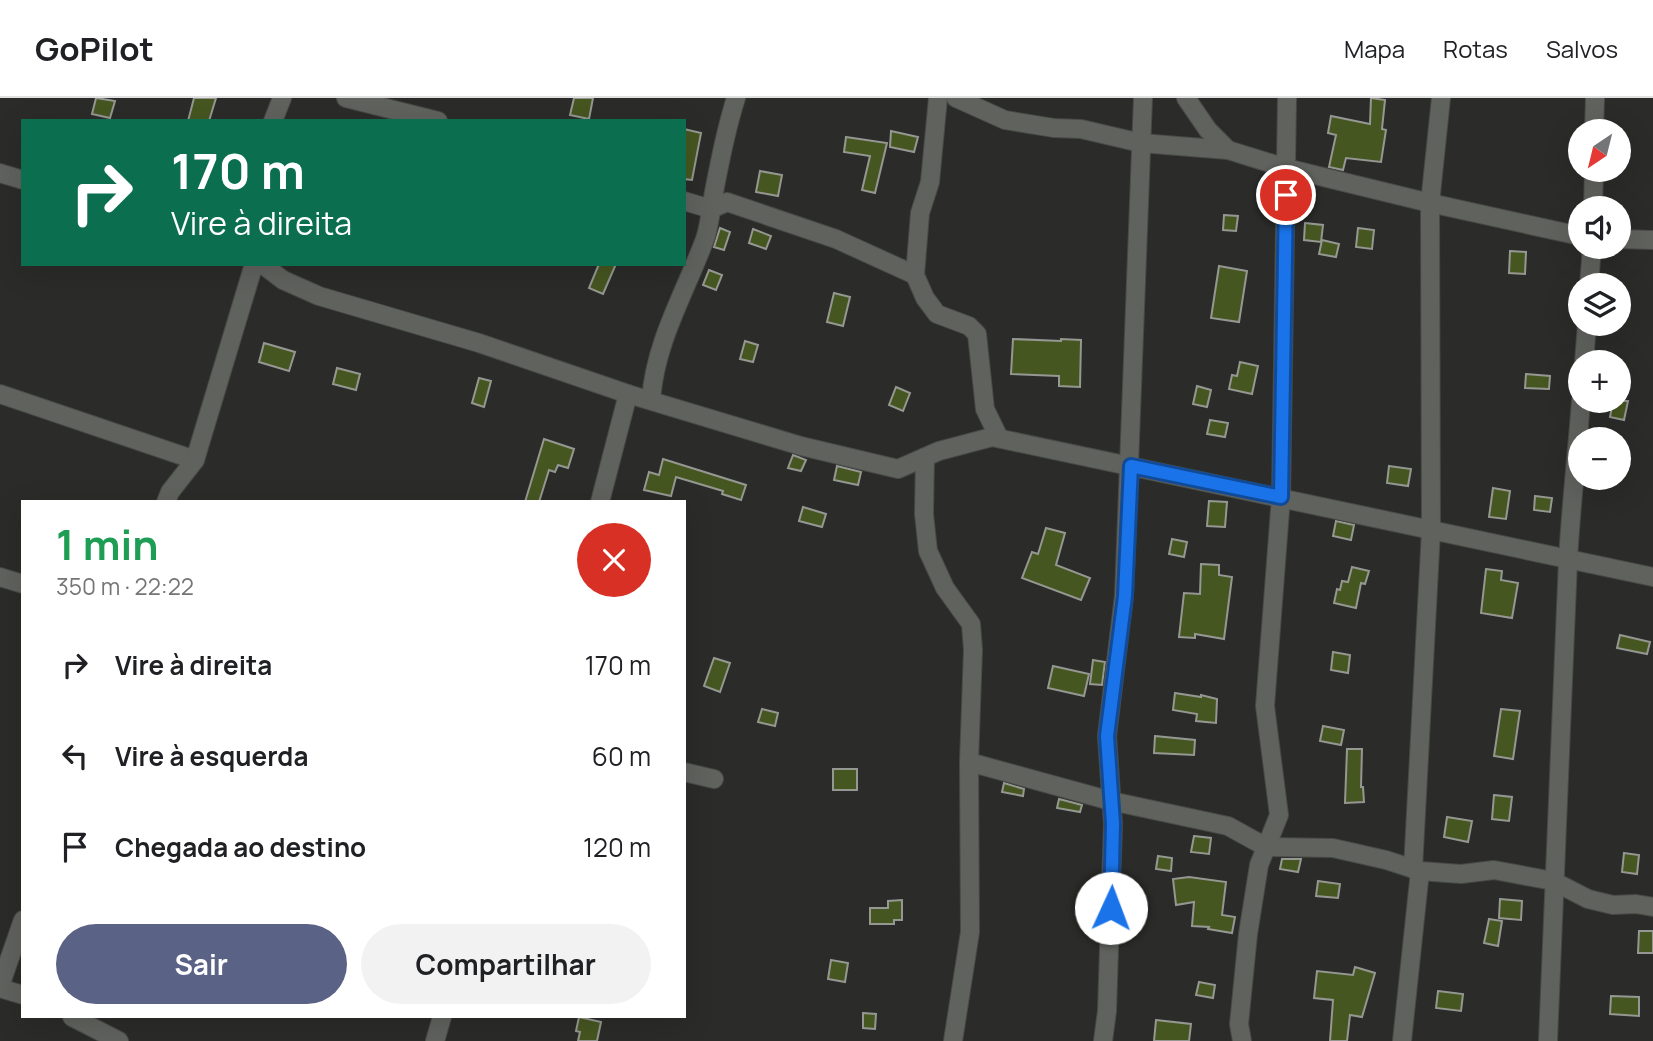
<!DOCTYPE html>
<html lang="pt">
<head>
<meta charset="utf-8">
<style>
	:root { --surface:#fff; --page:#f2f2f2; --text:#202124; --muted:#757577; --line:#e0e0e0; --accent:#5a6286 }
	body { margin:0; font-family:Manrope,sans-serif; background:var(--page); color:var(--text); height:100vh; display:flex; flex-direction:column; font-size:26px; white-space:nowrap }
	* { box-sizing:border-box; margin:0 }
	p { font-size:23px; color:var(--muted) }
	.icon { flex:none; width:38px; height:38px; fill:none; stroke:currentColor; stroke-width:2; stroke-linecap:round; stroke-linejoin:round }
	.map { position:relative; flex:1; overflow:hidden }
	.drawer { position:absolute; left:21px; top:402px; width:665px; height:518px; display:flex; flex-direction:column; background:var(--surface); border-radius:0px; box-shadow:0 7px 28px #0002 }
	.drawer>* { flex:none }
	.banner { position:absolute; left:21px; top:21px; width:665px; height:147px; border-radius:0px; box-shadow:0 7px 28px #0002; background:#0b6e4f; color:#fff; overflow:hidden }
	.needle { width:46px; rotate:215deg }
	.tools { position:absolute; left:1568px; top:21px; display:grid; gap:14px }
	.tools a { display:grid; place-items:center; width:63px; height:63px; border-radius:50%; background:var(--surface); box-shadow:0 7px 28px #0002; font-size:35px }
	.pin { position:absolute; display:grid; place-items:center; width:60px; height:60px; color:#fff; margin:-30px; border:4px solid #fff; border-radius:50%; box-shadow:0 2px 7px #0007 }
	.me { position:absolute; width:77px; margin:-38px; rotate:2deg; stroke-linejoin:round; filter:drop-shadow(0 0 5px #0008) }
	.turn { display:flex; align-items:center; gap:24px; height:147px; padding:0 35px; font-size:32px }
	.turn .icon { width:91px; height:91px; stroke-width:2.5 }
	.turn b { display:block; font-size:49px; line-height:60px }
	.round { display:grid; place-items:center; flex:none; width:74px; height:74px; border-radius:37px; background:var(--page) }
	.head { display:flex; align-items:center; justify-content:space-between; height:119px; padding:0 35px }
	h1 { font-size:42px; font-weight:700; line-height:52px; color:#1e9e55 }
	.primary-button { display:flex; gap:14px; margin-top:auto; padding:14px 35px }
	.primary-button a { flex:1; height:80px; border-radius:42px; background:var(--accent); color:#fff; font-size:28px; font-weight:700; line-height:80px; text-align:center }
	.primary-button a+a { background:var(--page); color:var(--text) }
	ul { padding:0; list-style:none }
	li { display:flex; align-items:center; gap:21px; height:91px; padding:0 35px }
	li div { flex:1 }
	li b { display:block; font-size:26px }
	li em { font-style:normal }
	header { display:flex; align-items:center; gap:42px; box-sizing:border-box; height:98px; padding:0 35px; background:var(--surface); border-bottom:2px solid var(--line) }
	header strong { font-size:33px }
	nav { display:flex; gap:38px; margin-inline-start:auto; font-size:24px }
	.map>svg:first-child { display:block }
	.building { fill:#465620; stroke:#959792; stroke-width:2 }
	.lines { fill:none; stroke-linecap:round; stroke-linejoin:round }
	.minor-casing { stroke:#484a46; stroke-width:20 }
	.minor { stroke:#60625e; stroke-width:18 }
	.route-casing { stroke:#114b97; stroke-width:18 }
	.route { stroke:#1a73e8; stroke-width:12 }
</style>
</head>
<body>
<header>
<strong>GoPilot</strong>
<nav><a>Mapa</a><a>Rotas</a><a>Salvos</a></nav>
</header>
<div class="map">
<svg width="1653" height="943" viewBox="0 0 1653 943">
	<rect width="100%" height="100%" fill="#2b2c29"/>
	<g class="building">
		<polygon points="96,0 115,3 110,20 92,16"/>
		<polygon points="194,0 216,0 209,23 188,23"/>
		<polygon points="574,0 593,0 589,21 570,17"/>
		<polygon points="1371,0 1385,2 1382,31 1386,32 1381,64 1346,60 1343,72 1329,69 1336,37 1328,35 1331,18 1370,26"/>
		<polygon points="684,31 701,35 692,82 684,81"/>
		<polygon points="891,33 918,39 914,54 890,49"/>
		<polygon points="846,39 887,45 875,95 862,92 870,58 844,54"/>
		<polygon points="760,73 782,77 778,98 756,94"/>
		<polygon points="1224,117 1238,118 1236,133 1223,132"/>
		<polygon points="1305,125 1323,127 1321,144 1304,142"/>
		<polygon points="720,130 730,134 724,152 714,149"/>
		<polygon points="1358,130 1374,132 1372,151 1356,149"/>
		<polygon points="753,131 771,138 766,151 749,145"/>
		<polygon points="1322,142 1339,146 1336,159 1319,156"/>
		<polygon points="1510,153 1526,154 1525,176 1509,175"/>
		<polygon points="599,166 616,166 603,196 589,190"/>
		<polygon points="1219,168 1247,173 1239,224 1211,220"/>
		<polygon points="709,172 722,177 716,192 703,187"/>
		<polygon points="834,195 850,199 843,228 827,224"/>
		<polygon points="1013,241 1061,243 1061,241 1081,242 1080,289 1059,288 1059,278 1011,276"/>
		<polygon points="745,243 758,247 753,264 740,261"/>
		<polygon points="264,245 295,254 289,273 259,264"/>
		<polygon points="1240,264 1258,268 1252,296 1229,291 1232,277 1237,278"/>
		<polygon points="337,270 360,276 356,292 333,286"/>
		<polygon points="1526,276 1550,278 1549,291 1525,290"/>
		<polygon points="479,280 491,283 484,309 472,305"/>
		<polygon points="1197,288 1211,292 1207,309 1193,306"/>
		<polygon points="896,289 910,295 903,313 889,307"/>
		<polygon points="1613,303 1628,303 1624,322 1610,319"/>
		<polygon points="1210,322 1228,325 1225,339 1207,336"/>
		<polygon points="544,341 574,351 568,370 558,367 555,374 549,372 539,404 525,404"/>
		<polygon points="793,357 806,362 801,373 788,370"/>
		<polygon points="663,361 746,387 741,402 722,396 723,393 676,379 671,398 644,392 649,374 659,377"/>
		<polygon points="837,368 861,374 858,387 834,382"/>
		<polygon points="1389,368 1411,371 1408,388 1387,385"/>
		<polygon points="1493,390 1510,393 1506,421 1489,419"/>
		<polygon points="1535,398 1552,400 1550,414 1534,412"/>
		<polygon points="1209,403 1227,404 1225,429 1207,428"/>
		<polygon points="803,409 826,416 822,429 799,423"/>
		<polygon points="1336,423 1354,427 1351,442 1333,438"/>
		<polygon points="1046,430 1065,435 1056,467 1090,480 1081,502 1022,480 1032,454 1038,456"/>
		<polygon points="1172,441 1187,444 1184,459 1169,456"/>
		<polygon points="1201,466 1219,467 1219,477 1232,479 1224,541 1195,536 1195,540 1179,539 1184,495 1200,496"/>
		<polygon points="1352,469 1369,473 1365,486 1361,485 1356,510 1334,505 1337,491 1340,492 1342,483 1348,484"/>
		<polygon points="1486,471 1502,473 1501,482 1518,485 1512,520 1481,515"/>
		<polygon points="1620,537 1650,544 1647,556 1617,550"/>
		<polygon points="1333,554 1350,557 1348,575 1331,572"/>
		<polygon points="714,560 730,565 720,594 704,588"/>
		<polygon points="1093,562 1105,564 1102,587 1090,586"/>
		<polygon points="1053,568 1089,576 1084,598 1048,590"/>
		<polygon points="1175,595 1201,599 1201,597 1217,601 1216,625 1196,623 1197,616 1173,612"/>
		<polygon points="762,611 778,615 775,628 758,624"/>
		<polygon points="1501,611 1520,613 1513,661 1494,658"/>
		<polygon points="1323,628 1344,632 1341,647 1320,643"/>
		<polygon points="1155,638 1195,642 1194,657 1154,655"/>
		<polygon points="1347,651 1362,651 1361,689 1363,689 1364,704 1345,705"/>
		<rect x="833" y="671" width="24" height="21"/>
		<polygon points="1004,685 1024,691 1023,698 1002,694"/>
		<polygon points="1494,697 1512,699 1509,723 1492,721"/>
		<polygon points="1059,701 1082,707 1080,714 1057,710"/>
		<polygon points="1447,719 1472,723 1468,744 1444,739"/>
		<polygon points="1194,738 1211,740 1209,756 1191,754"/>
		<polygon points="1624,755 1639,757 1637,776 1622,774"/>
		<polygon points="1158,758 1172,760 1171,773 1156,771"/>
		<polygon points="1282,761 1301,761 1298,774 1280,771"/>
		<polygon points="1189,779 1226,784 1222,817 1235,819 1232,835 1208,831 1209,829 1192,828 1194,804 1176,807 1173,781"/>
		<polygon points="1318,783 1340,786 1338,800 1316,798"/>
		<polygon points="1500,801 1522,803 1521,822 1499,820"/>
		<polygon points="902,802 902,822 894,822 894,826 870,826 870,810 888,810 888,803"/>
		<polygon points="1489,821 1502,823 1498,848 1484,845"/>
		<polygon points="1639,833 1653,833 1653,855 1638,855"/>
		<polygon points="831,862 848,865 845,884 828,881"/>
		<polygon points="1355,869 1375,875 1362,919 1350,917 1347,943 1330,943 1333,902 1314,900 1317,873 1353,877"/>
		<polygon points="1199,884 1215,887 1213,900 1196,897"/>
		<polygon points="1438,893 1463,896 1461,913 1436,910"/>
		<polygon points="1611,898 1639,899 1639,918 1610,916"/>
		<polygon points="863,915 876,916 875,931 863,930"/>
		<polygon points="579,919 601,924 597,943 578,943 580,934 576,933"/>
		<polygon points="1156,922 1191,926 1189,943 1154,943"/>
	</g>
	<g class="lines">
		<defs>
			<g id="minor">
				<polyline points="346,0 438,23"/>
				<polyline points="938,0 930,84 920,115 915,177 925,200 937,216 969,228 977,236 985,311 999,340"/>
				<polyline points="956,0 1005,22 1054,30 1081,31 1141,45 1228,52"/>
				<polyline points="1186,0 1208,32 1228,52 1286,70 1430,105 1580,138"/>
				<polyline points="273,23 282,0"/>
				<polyline points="1594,33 1595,0"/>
				<polyline points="0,75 23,82"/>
				<polyline points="684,103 711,111 727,104 836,141 915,177"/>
				<polyline points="1593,110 1594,72"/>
				<polyline points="1619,141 1653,142"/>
				<polyline points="262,166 283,182 319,198 479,245 628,296 801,348 898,371 939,353 992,339 1653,479"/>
				<polyline points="1589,187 1592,149"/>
				<polyline points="1584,264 1587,226"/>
				<polyline points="0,296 195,362"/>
				<path d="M651 302C655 244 685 195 705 141 710 126 711 109 714 94 720 62 726 31 736 0"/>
				<polyline points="925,359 924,416 928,453 945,490 971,526 973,552 969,664 970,834 953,943"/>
				<polyline points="166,404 170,394 195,362 254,166"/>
				<polyline points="600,404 628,296"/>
				<polyline points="0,479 23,486"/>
				<polyline points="969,664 1111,703 1228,728 1266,749 1333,750 1386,762 1420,773 1461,776 1494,772 1553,783 1588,801 1613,807 1636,806 1653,809"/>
				<polyline points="684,674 714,681"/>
				<polyline points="1413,771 1431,433 1430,105 1441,0"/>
				<polyline points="0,888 23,822"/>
				<polyline points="0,890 23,897"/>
				<polyline points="72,919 119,943"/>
				<polyline points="435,943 442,919"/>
				<polyline points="1103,943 1107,913 1113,726 1107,638 1124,498 1143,0"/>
				<polyline points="1242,943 1239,926 1248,836 1259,767 1279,717 1265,608 1281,399 1287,0"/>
				<polyline points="1402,943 1420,773"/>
				<path d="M1548 943 1568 462C1571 408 1577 356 1581 303"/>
			</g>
		</defs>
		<use href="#minor" class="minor-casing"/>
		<use href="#minor" class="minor"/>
	</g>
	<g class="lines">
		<defs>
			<polyline id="route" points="1111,810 1113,726 1107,638 1125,498 1131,368 1281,399 1286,97"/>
		</defs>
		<use href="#route" class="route-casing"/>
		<use href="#route" class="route"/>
	</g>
</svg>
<div class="tools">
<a><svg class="needle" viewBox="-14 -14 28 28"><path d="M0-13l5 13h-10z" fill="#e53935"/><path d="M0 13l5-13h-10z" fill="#757577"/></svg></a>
<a><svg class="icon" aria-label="sound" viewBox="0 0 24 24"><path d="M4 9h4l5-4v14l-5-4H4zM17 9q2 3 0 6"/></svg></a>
<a><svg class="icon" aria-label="layers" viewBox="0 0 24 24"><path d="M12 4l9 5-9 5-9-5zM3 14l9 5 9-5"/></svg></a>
<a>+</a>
<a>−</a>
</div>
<div class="pin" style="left:1286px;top:97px;background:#d93025"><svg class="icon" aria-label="arrive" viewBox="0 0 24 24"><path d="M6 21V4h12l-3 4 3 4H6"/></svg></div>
<svg class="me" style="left:1111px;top:810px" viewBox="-20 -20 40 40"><circle r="19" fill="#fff"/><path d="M0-13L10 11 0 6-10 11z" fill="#1a73e8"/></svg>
<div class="banner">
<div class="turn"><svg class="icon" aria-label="right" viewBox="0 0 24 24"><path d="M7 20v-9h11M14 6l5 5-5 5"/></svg><div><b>170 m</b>Vire à direita</div></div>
</div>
<section class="drawer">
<div class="head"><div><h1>1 min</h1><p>350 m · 22:22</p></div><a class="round" style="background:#d93025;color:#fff"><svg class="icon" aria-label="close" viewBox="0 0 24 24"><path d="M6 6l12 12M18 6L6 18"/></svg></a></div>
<ul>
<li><svg class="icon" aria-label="right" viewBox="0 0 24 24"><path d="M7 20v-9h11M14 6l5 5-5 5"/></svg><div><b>Vire à direita</b></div><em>170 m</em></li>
<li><svg class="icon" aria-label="left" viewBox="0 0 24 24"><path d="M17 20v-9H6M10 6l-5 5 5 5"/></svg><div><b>Vire à esquerda</b></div><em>60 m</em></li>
<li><svg class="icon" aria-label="arrive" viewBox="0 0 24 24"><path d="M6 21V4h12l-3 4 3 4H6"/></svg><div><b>Chegada ao destino</b></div><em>120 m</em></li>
</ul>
<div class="primary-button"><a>Sair</a><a>Compartilhar</a></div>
</section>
</div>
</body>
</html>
